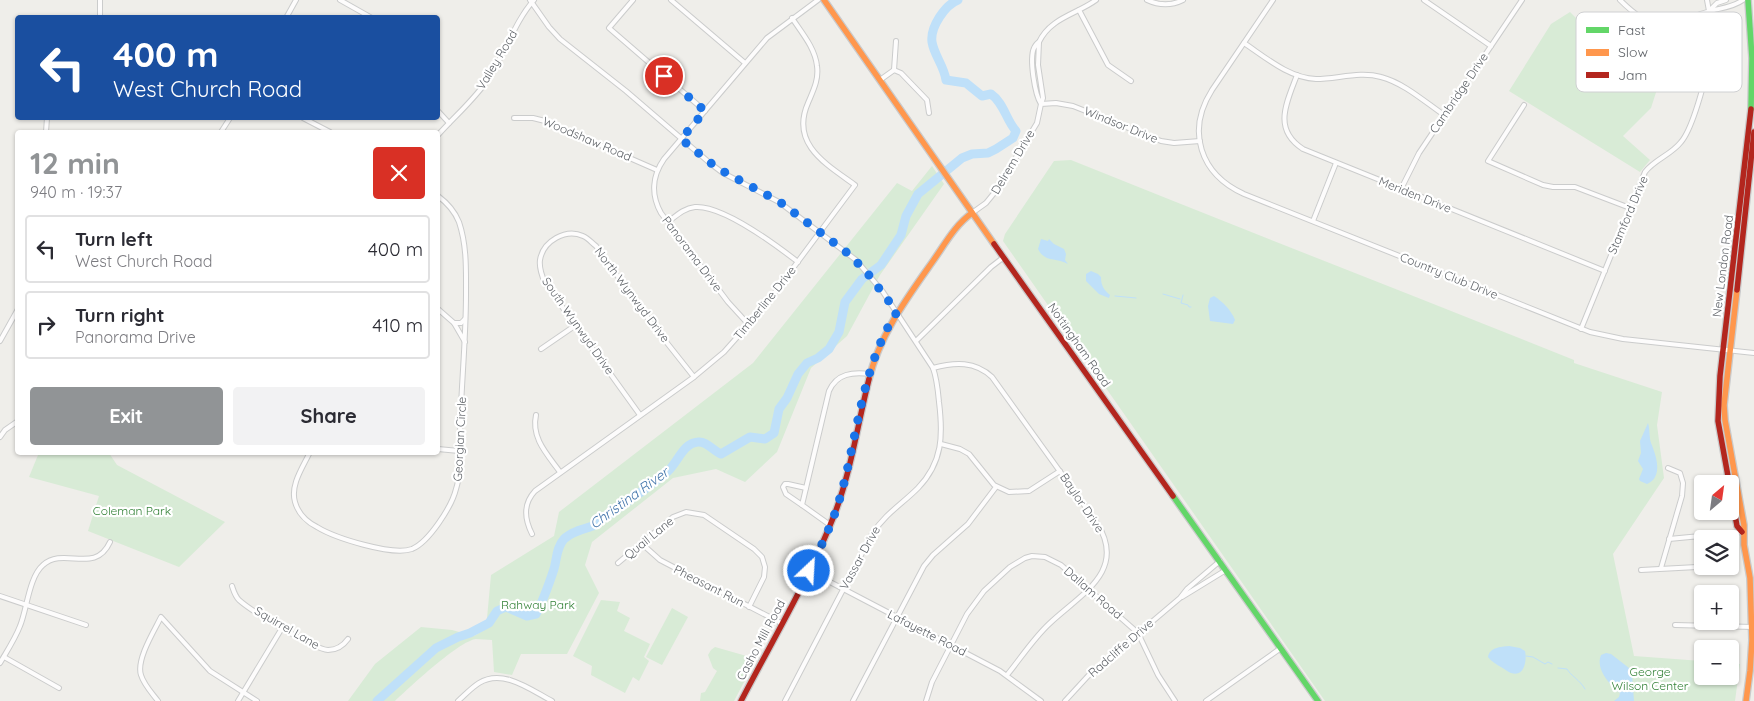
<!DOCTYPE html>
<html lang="en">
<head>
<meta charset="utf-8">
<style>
	:root { --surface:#fff; --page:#f2f2f3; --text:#2b2b33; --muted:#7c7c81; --line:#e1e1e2; --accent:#919496 }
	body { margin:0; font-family:Quicksand,sans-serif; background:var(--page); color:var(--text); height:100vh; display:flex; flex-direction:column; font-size:19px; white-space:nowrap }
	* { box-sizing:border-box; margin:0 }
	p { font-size:16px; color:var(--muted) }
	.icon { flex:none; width:28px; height:28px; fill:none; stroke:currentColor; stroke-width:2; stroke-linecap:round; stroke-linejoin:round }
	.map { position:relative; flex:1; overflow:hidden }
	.sheet { position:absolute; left:15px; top:130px; width:425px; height:325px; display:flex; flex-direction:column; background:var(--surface); border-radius:5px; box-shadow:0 1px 4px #0004 }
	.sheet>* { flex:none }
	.hud { position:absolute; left:15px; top:15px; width:425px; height:105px; border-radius:5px; box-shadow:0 1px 4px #0004; background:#1a4fa0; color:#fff; overflow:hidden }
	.needle { width:32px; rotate:29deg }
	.buttons { position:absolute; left:1694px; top:475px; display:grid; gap:10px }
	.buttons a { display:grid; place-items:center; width:45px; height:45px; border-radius:5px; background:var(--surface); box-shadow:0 1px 4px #0004; font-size:25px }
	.pin { position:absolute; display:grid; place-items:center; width:42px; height:42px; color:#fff; margin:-21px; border:2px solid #fff; border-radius:50%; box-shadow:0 1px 5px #0007 }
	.me { position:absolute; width:55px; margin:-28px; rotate:25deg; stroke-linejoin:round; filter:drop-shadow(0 0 4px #0008) }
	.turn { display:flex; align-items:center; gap:18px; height:105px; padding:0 15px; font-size:22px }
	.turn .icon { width:65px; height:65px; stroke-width:2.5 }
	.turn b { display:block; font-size:35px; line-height:42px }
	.round { display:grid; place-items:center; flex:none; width:52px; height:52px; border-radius:5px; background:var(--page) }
	.overview { display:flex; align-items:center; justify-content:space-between; height:85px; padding:0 15px }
	h1 { font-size:30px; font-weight:700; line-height:38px; color:var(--accent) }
	.action { display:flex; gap:10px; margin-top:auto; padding:10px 15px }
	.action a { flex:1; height:58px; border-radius:5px; background:var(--accent); color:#fff; font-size:20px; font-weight:700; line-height:58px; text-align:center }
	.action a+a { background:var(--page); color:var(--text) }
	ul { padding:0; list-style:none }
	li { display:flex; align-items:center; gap:15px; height:68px; margin:0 10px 8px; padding:0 5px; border:2px solid var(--line); border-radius:5px }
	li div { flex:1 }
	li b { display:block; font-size:19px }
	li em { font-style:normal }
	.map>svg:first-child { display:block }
	.green { fill:#d8ebd6 }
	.water { fill:#bfe0f9 }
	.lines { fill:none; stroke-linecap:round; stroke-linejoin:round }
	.stream { stroke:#bfe0f9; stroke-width:1 }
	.river { stroke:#bfe0f9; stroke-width:9 }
	.street-casing { stroke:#cbcccc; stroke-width:6 }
	.fast-casing { stroke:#cacacb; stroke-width:8 }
	.slow-casing { stroke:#cacacb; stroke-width:8 }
	.jam-casing { stroke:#cacacb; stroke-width:8 }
	.street { stroke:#fdfcfc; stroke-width:4 }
	.fast { stroke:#63d668; stroke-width:5.5 }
	.slow { stroke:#ff974d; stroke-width:5.5 }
	.jam { stroke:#b3261e; stroke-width:5.5 }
	.route { stroke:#1a73e8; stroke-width:9; stroke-dasharray:0 16.2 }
	.labels { text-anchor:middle; stroke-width:4.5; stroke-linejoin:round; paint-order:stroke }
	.street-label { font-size:12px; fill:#5f6368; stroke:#fff }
	.park-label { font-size:12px; fill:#348238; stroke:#fff }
	.water-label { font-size:14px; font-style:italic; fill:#4174aa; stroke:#fff }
	.key { fill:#fff; stroke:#cfd0d2; stroke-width:1 }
	.key-label { font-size:14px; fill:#5f6368 }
</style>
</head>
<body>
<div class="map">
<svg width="1754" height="701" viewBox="0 0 1754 701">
	<rect width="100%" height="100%" fill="#efeeea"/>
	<g class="green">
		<polygon points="1570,12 1601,43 1606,38 1622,59 1650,63 1660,80 1651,108 1623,136 1650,160 1640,172 1509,91 1551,24"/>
		<path d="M1071 160C1239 228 1407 293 1574 360V363L1662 392 1657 425 1664 478 1613 554 1634 656 1702 661V676H1730V663L1740 664 1735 701H1325L1003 241 1005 234 1054 161Z"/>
		<path d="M932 166 944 184 880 275 847 336 811 368 777 452 745 482 716 469 673 478 592 542 585 565 599 593 567 654H521L512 675 494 672 492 640C487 640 481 639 476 639 459 641 410 687 395 701H348L375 664 421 627 452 630 474 636 486 629 491 575 554 536 559 512 753 363 897 183 912 191Z"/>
		<polygon points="35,453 109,453 117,465 225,522 179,567 88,531 99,496 29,477 38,455"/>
		<polygon points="601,600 620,602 617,611 630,618 624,631 650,644 644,657 649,661 639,681 633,677 625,693 591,675 592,666 573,656"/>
		<polygon points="672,608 688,617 662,665 646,657"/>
		<polygon points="715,647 750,657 754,660 753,665 734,701 700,701 701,693 705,692 717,671 713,668 708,655 711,650"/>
	</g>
	<g class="water">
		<path d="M1041 239 1048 241 1049 239 1054 244 1064 249 1066 254 1065 260 1068 264C1056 257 1045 263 1038 249Z"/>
		<path d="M1091 271 1098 274 1101 277C1101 286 1104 290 1110 295L1109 298 1099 294 1086 281V274Z"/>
		<path d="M1214 296C1223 302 1231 310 1235 320L1233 324 1210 321 1208 306 1210 298Z"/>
		<path d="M1648 423C1650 429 1649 437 1651 443 1656 455 1664 477 1647 484L1640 481 1639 479 1643 469 1638 461 1641 453 1640 441Z"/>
		<path d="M1509 646 1520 648 1525 651C1527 659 1525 678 1511 673 1508 672 1505 669 1501 667 1496 664 1492 662 1488 657 1490 647 1500 647 1509 646Z"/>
		<path d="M1606 653 1611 654 1629 668 1632 674 1634 701H1614L1619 697 1620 693C1610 685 1595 669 1601 655Z"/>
	</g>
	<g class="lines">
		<g class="stream">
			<polyline points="1163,294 1180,299"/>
			<polyline points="1183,295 1181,303 1188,305 1189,307 1191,307"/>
			<polyline points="1115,296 1136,298"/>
			<polyline points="1526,656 1533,657 1545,664 1548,662 1552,664"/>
			<path d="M1558 668 1567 669C1570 675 1580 680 1585 689"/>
		</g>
		<path class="river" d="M377 701 436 648 458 637 470 633 489 623 497 611 506 607 527 616 536 614C543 601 549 584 554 569 557 559 556 548 564 539 571 532 583 529 593 526 617 508 645 491 668 471 678 462 683 443 698 442 707 441 713 451 721 454L750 437 765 439 774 433 779 409 787 398 798 374 807 363 818 358 829 349 839 332 845 302 862 279 881 265 901 235 906 216 918 194 962 158 972 154 988 153 996 149 1013 138 1016 131C1006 120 1004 103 991 94L982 96 966 83 946 80C944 66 934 55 932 42 930 27 945 5 958 0"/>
		<defs>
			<g id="street">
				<polyline points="100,0 100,18"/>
				<polyline points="340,0 372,18"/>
				<path d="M530 0 549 27 560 39 626 91 711 164 723 173 779 202 856 260 883 292 933 368C937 379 938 391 939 402 943 435 943 462 918 488 901 505 886 513 872 534L785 701"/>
				<polyline points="633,0 609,28 705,111"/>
				<polyline points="671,0 745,63"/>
				<path d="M1147 0C1160 6 1171 6 1183 0"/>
				<path d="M1273 0 1212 90C1186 131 1200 174 1244 194L1590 332 1623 339 1754 353"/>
				<polyline points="1424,0 1491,46"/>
				<path d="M1620 0C1655 35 1664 25 1707 12 1719 8 1732 8 1743 0"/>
				<polyline points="1079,10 1108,65 1131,81"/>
				<polyline points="1709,11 1717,3 1726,0"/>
				<polyline points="286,18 296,0"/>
				<path d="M1039 42 1038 65 1043 98 1041 104C1035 95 1029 59 1034 48 1035 46 1037 43 1039 42Z"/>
				<path d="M1039 42C1050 18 1077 14 1096 0"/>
				<path d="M1244 43C1265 57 1289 78 1316 79 1337 79 1360 71 1381 77 1404 83 1425 102 1444 115"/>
				<polyline points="894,70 896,41"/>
				<path d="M1297 75C1287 102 1272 129 1303 149L1605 271"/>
				<polyline points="880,80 894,70 901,73 927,100 929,113"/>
				<polyline points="1524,105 1488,161 1543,185 1553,187 1575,187 1630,208"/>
				<polyline points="438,111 449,123"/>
				<polyline points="303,118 330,132"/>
				<polyline points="514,118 533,118 545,121 657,170"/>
				<polyline points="46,132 47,118"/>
				<polyline points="221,132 230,118"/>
				<path d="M438 135C455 116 475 99 489 78 505 54 515 21 534 0"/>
				<polyline points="1401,189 1419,153 1522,0"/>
				<polyline points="972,213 986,203 995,192 1037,123 1041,104 1056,103 1073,106 1161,141 1174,143 1200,141"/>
				<polyline points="1313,221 1336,163"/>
				<path d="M668 222C676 216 684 208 695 207 723 205 776 245 798 262"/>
				<polyline points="438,309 454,323"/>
				<path d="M749 325 728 302 661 213C651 195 652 176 664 159L767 38 818 0"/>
				<path d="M1581 329 1645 172C1655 159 1671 155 1681 142 1695 126 1708 68 1713 46V33L1707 0"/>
				<polyline points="0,341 18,309"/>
				<polyline points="916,341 991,267 1004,257"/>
				<polyline points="465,342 454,323 461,323 465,319"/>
				<polyline points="541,349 576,325"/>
				<path d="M933 368C955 362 975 361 992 377L1097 523C1128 572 1079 595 1049 624 1033 639 1021 658 1007 675"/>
				<path d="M536 415C531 438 547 454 560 472"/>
				<path d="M640 415 545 283C542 276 539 267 540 260 543 241 566 228 583 236 588 238 592 243 596 246L652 324 694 377"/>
				<polyline points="0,437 5,430 18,421"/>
				<polyline points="941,444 960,449 969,454 994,485 1009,492 1029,491 1060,471"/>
				<polyline points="438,449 459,451"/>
				<path d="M310 452C303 467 290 485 295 502 298 513 307 522 317 527 335 538 392 556 412 549 429 542 452 506 456 489 458 483 459 476 460 470 458 412 466 353 466 294 466 270 467 246 459 222 455 212 446 202 438 196"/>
				<polyline points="802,505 786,494 783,487 785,484 788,484 806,488"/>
				<path d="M830 525 802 505 829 391C837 373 853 372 870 374"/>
				<path d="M532 534C524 518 523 504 535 491L694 377 724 352 764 307 855 185C826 164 790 144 808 103 813 91 819 80 817 66 815 48 802 33 792 18"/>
				<polyline points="1669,539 1742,532"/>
				<polyline points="641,543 660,560 781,623"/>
				<polyline points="618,563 673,517 686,512 704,515 754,549 762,557 765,567 764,577 749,607"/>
				<polyline points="1661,568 1682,496 1683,483 1680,473 1668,468"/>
				<polyline points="1641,570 1697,567"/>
				<polyline points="809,571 1000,671 1041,701"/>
				<path d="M232 586C234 592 235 596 239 600 251 611 314 649 328 650 337 650 343 646 348 639"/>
				<polyline points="0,596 86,625"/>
				<polyline points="1182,597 1226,570"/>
				<polyline points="1675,625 1753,627"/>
				<polyline points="4,657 59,688"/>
				<path d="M0 663C7 651 15 639 20 626 27 609 29 577 43 565 64 546 95 575 110 542"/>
				<path d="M158 701C152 693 144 685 141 675 136 660 154 631 161 617L210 671 257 701"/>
				<polyline points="238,701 282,628"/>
				<path d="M458 701C465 695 471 688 479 683 503 668 531 690 552 701"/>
				<polyline points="853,701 924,566 933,555 968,524 996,487"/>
				<polyline points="926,701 932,682 967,614 984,591 1010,567 1025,558 1032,556 1045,557 1061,565 1138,633 1158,675 1175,701"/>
				<polyline points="1065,701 1088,676 1180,598 1187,589 1220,561"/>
				<polyline points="1206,701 1281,648"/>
			</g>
			<g id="fast">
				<polyline points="1748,0 1752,58 1751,109"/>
				<polyline points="1173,496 1318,701"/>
			</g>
			<g id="slow">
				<polyline points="824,0 994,244"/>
				<polyline points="1737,290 1724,405 1725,420 1744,525 1744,545 1750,578 1752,640 1750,671 1746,701"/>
				<path d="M869 379C880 334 907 298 933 261 945 244 955 225 972 213"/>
			</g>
			<g id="jam">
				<polyline points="994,244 1173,496"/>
				<polyline points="1737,290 1754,132"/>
				<polyline points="1742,532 1737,526 1718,421 1720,376 1751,109"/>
				<path d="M741 701C773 639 810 578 835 513 851 471 858 423 869 379"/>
			</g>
		</defs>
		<use href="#street" class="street-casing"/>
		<use href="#fast" class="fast-casing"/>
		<use href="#slow" class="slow-casing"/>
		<use href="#jam" class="jam-casing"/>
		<use href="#street" class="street"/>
		<use href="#fast" class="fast"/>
		<use href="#slow" class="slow"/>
		<use href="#jam" class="jam"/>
	</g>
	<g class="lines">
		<path class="route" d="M664 76 705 111 681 139 717 168 780 202 845 251 865 270 897 312C862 365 858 434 841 494 834 521 821 546 809 571"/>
	</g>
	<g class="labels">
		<g class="street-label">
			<text transform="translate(497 60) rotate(-59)" y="4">Valley Road</text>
			<text transform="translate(1459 93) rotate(-56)" y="4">Cambridge Drive</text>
			<text transform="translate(1121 125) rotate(22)" y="4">Windsor Drive</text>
			<text transform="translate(587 139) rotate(23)" y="4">Woodshaw Road</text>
			<text transform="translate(1013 162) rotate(-59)" y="4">Delrem Drive</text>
			<text transform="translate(1415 195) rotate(22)" y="4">Meriden Drive</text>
			<text transform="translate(1628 215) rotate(-67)" y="4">Stamford Drive</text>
			<text transform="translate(692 254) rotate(53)" y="4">Panorama Drive</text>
			<text transform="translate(1723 266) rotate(-83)" y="4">New London Road</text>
			<text transform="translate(1449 276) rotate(22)" y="4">Country Club Drive</text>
			<text transform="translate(632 295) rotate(53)" y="4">North Wynwyd Drive</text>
			<text transform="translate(765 303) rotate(-51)" y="4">Timberline Drive</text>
			<text transform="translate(578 326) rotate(55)" y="4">South Wynwyd Drive</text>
			<text transform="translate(1079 345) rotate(55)" y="4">Nottingham Road</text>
			<text transform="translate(460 439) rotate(-87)" y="4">Georgian Circle</text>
			<text transform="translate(1082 503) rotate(56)" y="4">Baylor Drive</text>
			<text transform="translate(649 538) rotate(-39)" y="4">Quail Lane</text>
			<text transform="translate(860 558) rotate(-61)" y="4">Vassar Drive</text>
			<text transform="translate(709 586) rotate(27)" y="4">Pheasant Run</text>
			<text transform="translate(1093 593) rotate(41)" y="4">Dallam Road</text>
			<text transform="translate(287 628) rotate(30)" y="4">Squirrel Lane</text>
			<text transform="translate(927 633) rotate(27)" y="4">Lafayette Road</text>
			<text transform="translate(761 640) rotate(-62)" y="4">Casho Mill Road</text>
			<text transform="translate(1121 648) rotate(-41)" y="4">Radcliffe Drive</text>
		</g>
		<g class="park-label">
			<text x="132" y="515">Coleman Park</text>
			<text x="538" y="609">Rahway Park</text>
			<text x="1650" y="676">George<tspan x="1650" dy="14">Wilson Center</tspan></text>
		</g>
		<g class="water-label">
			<text transform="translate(629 498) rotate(-36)" y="5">Christina River</text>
		</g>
	</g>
	<rect x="1576" y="12" width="166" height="80" rx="8" class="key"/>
	<rect x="1586" y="27" width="23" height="6" fill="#63d668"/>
	<rect x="1586" y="49" width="23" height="7" fill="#ff974d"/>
	<rect x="1586" y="72" width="23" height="6" fill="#b3261e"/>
	<g class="key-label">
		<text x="1618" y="35">Fast</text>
		<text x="1618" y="57">Slow</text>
		<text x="1618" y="80">Jam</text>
	</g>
</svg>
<div class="buttons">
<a><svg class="needle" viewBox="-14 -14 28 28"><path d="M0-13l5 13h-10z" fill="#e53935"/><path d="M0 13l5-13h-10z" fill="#7c7c81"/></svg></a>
<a><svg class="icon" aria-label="layers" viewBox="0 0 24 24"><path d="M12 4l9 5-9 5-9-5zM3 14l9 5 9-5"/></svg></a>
<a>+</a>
<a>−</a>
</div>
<div class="pin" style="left:664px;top:76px;background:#d93025"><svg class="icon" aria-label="arrive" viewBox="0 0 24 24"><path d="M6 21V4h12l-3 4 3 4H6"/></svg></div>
<svg class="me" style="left:809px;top:571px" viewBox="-20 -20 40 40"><circle r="17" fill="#1a73e8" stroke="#fff" stroke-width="3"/><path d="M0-11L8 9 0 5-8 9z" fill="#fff"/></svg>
<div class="hud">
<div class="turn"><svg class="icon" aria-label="left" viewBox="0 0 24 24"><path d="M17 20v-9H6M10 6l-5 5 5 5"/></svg><div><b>400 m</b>West Church Road</div></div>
</div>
<section class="sheet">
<div class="overview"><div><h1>12 min</h1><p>940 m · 19:37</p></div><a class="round" style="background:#d93025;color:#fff"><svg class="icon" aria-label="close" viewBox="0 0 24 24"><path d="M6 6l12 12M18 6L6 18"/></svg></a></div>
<ul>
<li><svg class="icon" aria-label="left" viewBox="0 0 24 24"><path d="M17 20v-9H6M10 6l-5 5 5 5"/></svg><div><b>Turn left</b><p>West Church Road</p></div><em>400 m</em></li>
<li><svg class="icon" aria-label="right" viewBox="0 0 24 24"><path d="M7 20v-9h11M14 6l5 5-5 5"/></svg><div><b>Turn right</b><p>Panorama Drive</p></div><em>410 m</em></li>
</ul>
<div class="action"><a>Exit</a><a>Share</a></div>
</section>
</div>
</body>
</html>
